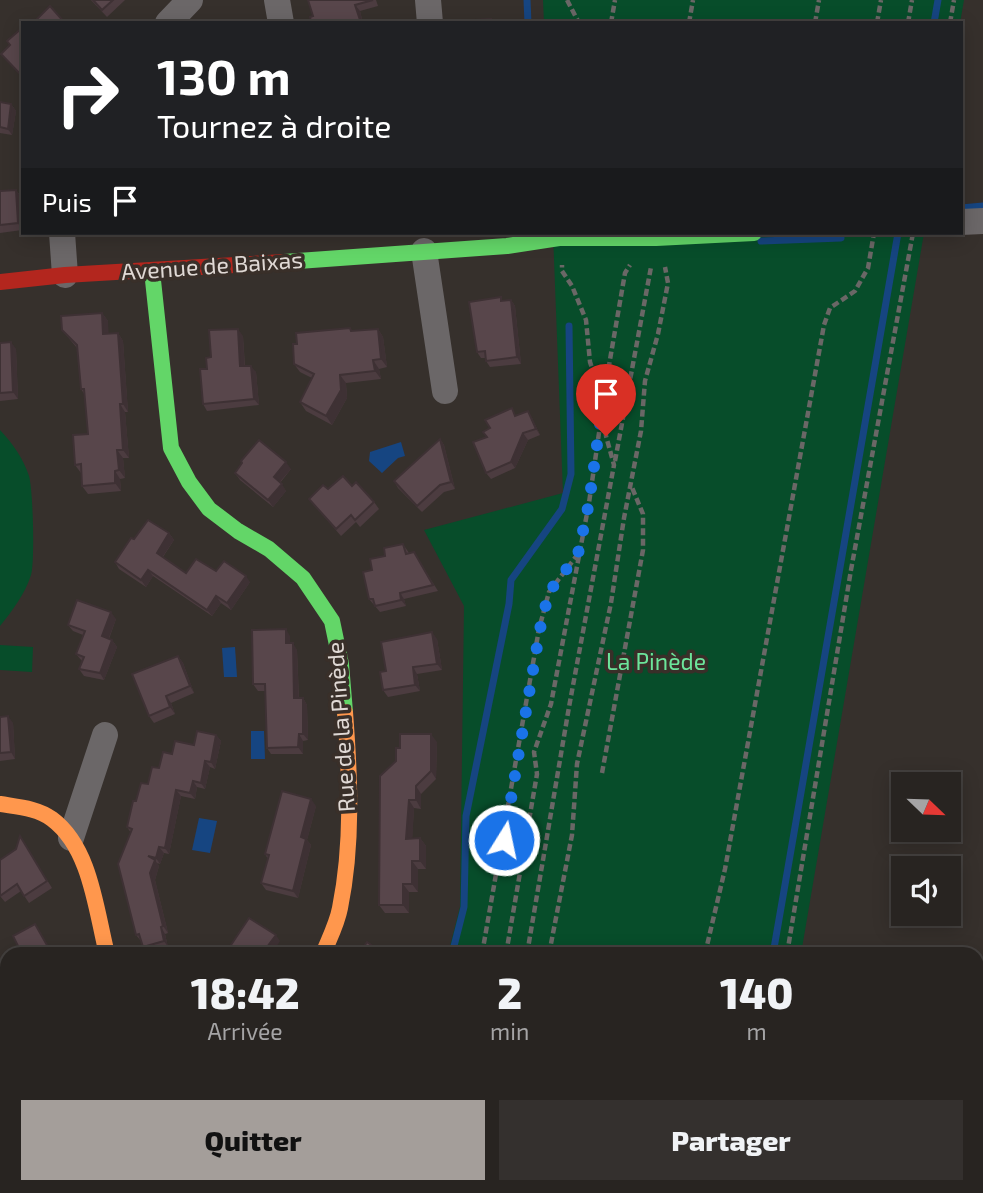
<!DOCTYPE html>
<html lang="fr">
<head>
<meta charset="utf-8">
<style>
	:root { --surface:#282421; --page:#34302e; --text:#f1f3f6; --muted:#a5a4a5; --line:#44413f; --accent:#a49e9a }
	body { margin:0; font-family:"Exo 2",sans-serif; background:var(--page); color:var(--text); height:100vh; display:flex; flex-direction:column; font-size:26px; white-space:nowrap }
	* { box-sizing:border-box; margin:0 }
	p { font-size:23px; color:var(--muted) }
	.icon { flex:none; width:38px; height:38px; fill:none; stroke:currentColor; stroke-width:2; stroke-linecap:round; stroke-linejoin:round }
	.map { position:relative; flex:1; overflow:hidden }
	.drawer { position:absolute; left:0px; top:947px; width:984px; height:247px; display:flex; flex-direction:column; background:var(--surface); border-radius:21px 21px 0 0; box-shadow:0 4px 18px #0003,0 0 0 2px var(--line) }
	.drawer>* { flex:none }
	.guide { position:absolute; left:21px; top:21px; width:942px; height:214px; border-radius:0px; box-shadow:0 4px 18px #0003,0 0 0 2px var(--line); background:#202124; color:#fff; overflow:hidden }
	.needle { width:46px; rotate:113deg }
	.fabs { position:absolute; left:891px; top:772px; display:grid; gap:14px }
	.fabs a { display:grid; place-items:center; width:70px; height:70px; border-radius:0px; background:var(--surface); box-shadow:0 4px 18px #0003,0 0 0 2px var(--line); font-size:35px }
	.pin { position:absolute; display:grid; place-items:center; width:60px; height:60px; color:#fff; margin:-72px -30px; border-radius:50% 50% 50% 0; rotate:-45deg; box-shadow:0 0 7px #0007 }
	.pin .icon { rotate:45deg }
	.me { position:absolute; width:77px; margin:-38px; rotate:10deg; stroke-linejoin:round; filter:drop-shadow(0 0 5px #0008) }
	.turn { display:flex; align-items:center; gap:24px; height:147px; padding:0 21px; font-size:32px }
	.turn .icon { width:91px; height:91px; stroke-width:2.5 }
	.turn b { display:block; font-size:49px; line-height:60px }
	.then { display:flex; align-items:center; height:66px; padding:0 21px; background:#0003; gap:14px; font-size:26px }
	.eta { display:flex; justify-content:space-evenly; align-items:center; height:119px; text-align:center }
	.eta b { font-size:42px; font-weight:800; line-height:49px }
	.cta { display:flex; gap:14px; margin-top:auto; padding:14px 21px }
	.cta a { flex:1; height:80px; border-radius:0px; background:var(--accent); color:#111; font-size:28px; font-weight:800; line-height:80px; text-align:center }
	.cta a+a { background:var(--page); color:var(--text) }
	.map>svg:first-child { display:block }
	.green { fill:#074d2a }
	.water { fill:#164581 }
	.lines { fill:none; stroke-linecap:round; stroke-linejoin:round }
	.stream { stroke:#164581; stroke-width:7 }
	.path { stroke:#6a6766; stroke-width:4.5; stroke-dasharray:7 3.5; stroke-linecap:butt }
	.street { stroke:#6b6768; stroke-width:26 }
	.fast { stroke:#63d668; stroke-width:16 }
	.slow { stroke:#ff974d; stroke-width:16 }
	.jam { stroke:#b3261e; stroke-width:16 }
	.wall { fill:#4c3c40 }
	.shaded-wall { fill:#3e3134 }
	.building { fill:#58464b; stroke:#3e3134; stroke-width:2 }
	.route { stroke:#1a73e8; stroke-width:12; stroke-dasharray:0 21.6 }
	.labels { text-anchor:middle; stroke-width:7; stroke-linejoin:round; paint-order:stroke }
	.street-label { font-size:23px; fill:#e0d9d5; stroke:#392f29 }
	.park-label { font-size:23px; fill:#6ce59b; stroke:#392f29 }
</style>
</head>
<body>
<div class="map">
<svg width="983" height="1193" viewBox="0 0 983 1193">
	<rect width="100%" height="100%" fill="#36302c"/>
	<g class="green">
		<polygon points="543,0 964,0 960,23 544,23"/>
		<polygon points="553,233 924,233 801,954 448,954 460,907 464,606 424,530 563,493"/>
		<path d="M0 430C13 444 23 458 29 476 33 490 35 561 31 575 25 594 12 611 0 626Z"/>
		<polygon points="0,645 33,647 32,672 0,670"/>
		<polygon points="394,1187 394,1186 761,1187 760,1193 394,1193"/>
	</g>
	<g class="water">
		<polygon points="401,442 405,456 398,458 382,473 369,461 370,452"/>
		<polygon points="235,647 237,677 224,677 222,648"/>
		<polygon points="264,731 265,759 251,759 251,731"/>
		<polygon points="199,818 217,821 210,853 192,850"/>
	</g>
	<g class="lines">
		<g class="stream">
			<polyline points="527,0 528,23"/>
			<polyline points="934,23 938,0"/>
			<polyline points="961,208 983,206"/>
			<polyline points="761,241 841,238"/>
			<polyline points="452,954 464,907 466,816 509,604 511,580 562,509 571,474 569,326"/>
			<polyline points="773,954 898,233"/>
			<polyline points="394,1186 394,1193"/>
			<polyline points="732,1193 733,1186"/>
		</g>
		<g class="path">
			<polyline points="567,0 579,23"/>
			<polyline points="611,23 615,0"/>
			<polyline points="689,23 693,0"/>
			<polyline points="815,23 819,0"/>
			<polyline points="877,23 881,0"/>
			<polyline points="908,23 912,0"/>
			<polyline points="950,23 954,0"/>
			<polyline points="603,400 625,273 630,265"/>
			<polyline points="615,461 651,267"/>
			<polyline points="602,773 643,550 643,514 631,485"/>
			<polyline points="482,954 539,629 549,592 578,554"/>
			<polyline points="506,954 537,774 534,752 551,704 589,503 602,412"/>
			<polyline points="527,954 569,707 614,465 606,436 603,401 590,362 586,320 572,286 562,271 562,265"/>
			<polyline points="549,954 572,835 577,764 611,603 624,518 641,431 645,381 658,334 668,283 665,267"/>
			<polyline points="705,954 725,869 824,325 830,308 855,291 868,268 874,233"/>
			<polyline points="787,954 851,570 913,233"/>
			<polyline points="0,1190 7,1180"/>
			<polyline points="442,1193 443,1186"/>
			<polyline points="464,1193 465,1186"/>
			<polyline points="480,1193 481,1186"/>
			<polyline points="506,1193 507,1186"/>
			<polyline points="649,1193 650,1186"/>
			<polyline points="748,1193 749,1186"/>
		</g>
		<g class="street">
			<polyline points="277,0 281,23"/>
			<polyline points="428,0 430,23"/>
			<polyline points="168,23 190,0"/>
			<polyline points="961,222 983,221"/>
			<polyline points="62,233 65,275"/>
			<polyline points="424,251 445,391"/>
			<polyline points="71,838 105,735"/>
			<polyline points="253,1193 253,1186"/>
		</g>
		<g class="fast">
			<polyline points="284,262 507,246 559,238 656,238 754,233"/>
			<polyline points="152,271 171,448 189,482 209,509 238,531 269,549 303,578 332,621 341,664 345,712"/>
		</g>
		<g class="slow">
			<path d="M0 804C18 807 37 808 52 819 91 848 96 911 107 954"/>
			<path d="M323 954C329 939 337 924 340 908 353 844 350 777 345 712"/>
		</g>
		<polyline class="jam" points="0,282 65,275 284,262"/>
	</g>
	<g class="wall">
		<polygon points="91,0 125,0 107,17"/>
		<polygon points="308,0 376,0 378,6 360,11 363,23 311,23 313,16"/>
		<polygon points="0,102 11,104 16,111 12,135 0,133"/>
		<polygon points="16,190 21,197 22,230 0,233 0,191"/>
		<polygon points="511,300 515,306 521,364 490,367 486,361 486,358 481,358 477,352 503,301"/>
		<polygon points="102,313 108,321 108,334 118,333 123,341 128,412 125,412 129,458 123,458 125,478 120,479 121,491 88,494 82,486 81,473 75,465 88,434 85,395 81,389 77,348 62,330"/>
		<polygon points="350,328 352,331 378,329 383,337 387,367 379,369 381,379 346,383 347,398 332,425 306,411 300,402 312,378 300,372 294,364 297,344"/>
		<polygon points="243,336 245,366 256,372 259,405 207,411 203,404 211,357"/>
		<polygon points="0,343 16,349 18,399 0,401"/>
		<polygon points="528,411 532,418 540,435 528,440 515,468 491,479 486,473 517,416"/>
		<polygon points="440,439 444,445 455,489 444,492 422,512 398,488 394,481"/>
		<polygon points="242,463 291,469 280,483 286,491 273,507 240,480 235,473"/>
		<polygon points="352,486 374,502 379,509 360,527 356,522 341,536 309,499 328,489"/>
		<polygon points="169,533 174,540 163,557 186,573 216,571 250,582 231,610 221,603 212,616 153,576 146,587 119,569 115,562 134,539"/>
		<polygon points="403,544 409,553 418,559 438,591 404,599 406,606 380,612 369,599 372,570 385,556"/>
		<polygon points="116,619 109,639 112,640 117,647 104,680 84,676 79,669 82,661 76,654 83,635 73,631 68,625"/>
		<polygon points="290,636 290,643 297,650 299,698 303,698 307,705 308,740 303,741 303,754 271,754 267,748 265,691 258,691 253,684"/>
		<polygon points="437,639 442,670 417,674 420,691 388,697 383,690 386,671"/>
		<polygon points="178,656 183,663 194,693 171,703 175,714 154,723 149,716"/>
		<polygon points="0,717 13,723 15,759 0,761"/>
		<polygon points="216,735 221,741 215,769 210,767 205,789 197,787 195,799 181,796 169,854 164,853 160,864 157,863 159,866 155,880 168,933 165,934 168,947 147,953 143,947 141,941 136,935 131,833 127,827 136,801 159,768 172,754 194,745"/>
		<polygon points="437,742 436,779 421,794 421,809 414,808 412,839 420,838 426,846 426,869 418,869 418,892 409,892 409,913 385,913 379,905 396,761"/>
		<polygon points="316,806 307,840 311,845 298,898 266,890 261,883 268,859 265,854"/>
		<polygon points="20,836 52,888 29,903 21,891 5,902 0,896"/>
		<polygon points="71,1186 105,1186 107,1193 73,1193"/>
		<polygon points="298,1186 332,1186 332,1191 323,1192"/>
	</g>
	<g class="shaded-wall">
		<polygon points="355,5 360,11 363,23 361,23"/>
		<polygon points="11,104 16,111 12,135 8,129"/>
		<polygon points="16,190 21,197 22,230 18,223"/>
		<polygon points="511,300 515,306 521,364 517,357"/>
		<polygon points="102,313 108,321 109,342 103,334"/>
		<polygon points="238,329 243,336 245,373 240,366"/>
		<polygon points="378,329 383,337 387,367 381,359"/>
		<polygon points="118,333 123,341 128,412 123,404"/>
		<polygon points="11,342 16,349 18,399 13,392"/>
		<polygon points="373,360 379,369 381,379 375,371"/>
		<polygon points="251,366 256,372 259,405 254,399"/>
		<polygon points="340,375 346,383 347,398 332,425 326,416"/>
		<polygon points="120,404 125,412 129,458 123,450"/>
		<polygon points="528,411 532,418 540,435 536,429"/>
		<polygon points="523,433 528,440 515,468 511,462"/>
		<polygon points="440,439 444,445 455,489 451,482"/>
		<polygon points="117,450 123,458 125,478 119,470"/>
		<polygon points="286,462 291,469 278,484 274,477"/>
		<polygon points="115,471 120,479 121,491 115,483"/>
		<polygon points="282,484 286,491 273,507 268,500"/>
		<polygon points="169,533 174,540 161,559 157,553"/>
		<polygon points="148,570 153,576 146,587 141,580"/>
		<polygon points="246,576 250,582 231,610 227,603"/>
		<polygon points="400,593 404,599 406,606 401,600"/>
		<polygon points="216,596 221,603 212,616 207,610"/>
		<polygon points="111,612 116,619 107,643 102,636"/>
		<polygon points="286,629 290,636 290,650 286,643"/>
		<polygon points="432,632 437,639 442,670 437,664"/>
		<polygon points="112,640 117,647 104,680 100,673"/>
		<polygon points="293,643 297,650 299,705 294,698"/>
		<polygon points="178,656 183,663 194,693 190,686"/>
		<polygon points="413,667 417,674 420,691 415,685"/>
		<polygon points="166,696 171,703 175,714 170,707"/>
		<polygon points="303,698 307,705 308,740 303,734"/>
		<polygon points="8,716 13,723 15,759 11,752"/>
		<polygon points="299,734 303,741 303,754 298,747"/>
		<polygon points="431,734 437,742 436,779 431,771"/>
		<polygon points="216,735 221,741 215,769 211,762"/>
		<polygon points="205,761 210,767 205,789 201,783"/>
		<polygon points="193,781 197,787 195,799 190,793"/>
		<polygon points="416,786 421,794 421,809 416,800"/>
		<polygon points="176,790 181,796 169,854 165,848"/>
		<polygon points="311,799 316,806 307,840 311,845 298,898 293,891 301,837"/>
		<polygon points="409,800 414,808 412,847 406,839"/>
		<polygon points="420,838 426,846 426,869 420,861"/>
		<polygon points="159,847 164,853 160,864 156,858"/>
		<polygon points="155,860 159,866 155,880 168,933 163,926 150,873"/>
		<polygon points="412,861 418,869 418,892 412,884"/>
		<polygon points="403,884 409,892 409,913 403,905"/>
		<polygon points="161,927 165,934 168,947 164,941"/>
		<polygon points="276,935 280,941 273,952 274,954 270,954 267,947"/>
		<polygon points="209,1186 212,1186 214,1189 214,1193 209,1193"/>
		<polygon points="318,1186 323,1192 323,1193 318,1193"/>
	</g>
	<g class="building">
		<polygon points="93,0 113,0 102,10"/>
		<polygon points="308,0 373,0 355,5 361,23 311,23 310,17 313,16"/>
		<polygon points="50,6 65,23 33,23"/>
		<polygon points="491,19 491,23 460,23 460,21"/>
		<polygon points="22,28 23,28 23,77 1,54 10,45 7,41"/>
		<polygon points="0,102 11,104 8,129 0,127"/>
		<polygon points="16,190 18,223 0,225 0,191"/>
		<polygon points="501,297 501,301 511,300 517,357 486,361 485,351 477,352 469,302"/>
		<polygon points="102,313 103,334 118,333 123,404 120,404 123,450 117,450 119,470 115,471 115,483 82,486 81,464 75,465 73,435 88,434 84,389 81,389 77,345 62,330 61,316"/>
		<polygon points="350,328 351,331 378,329 381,359 373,360 375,371 340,375 341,390 326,416 300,402 314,374 294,364 293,344 297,344 296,333"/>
		<polygon points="238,329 240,366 251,366 254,399 203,404 200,369 207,369 206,358 211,357 209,330"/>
		<polygon points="11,342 13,392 0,393 0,343"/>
		<polygon points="512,408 515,416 528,411 536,429 523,433 511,462 486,473 473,442 487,437 483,432 490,428 485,420"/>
		<polygon points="440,439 451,482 440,485 417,506 394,481"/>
		<polygon points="259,440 286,462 274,477 282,484 268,500 235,473 242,463 241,461"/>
		<polygon points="343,476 352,486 356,482 374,502 355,520 351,515 336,529 309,499 323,485 328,489"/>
		<polygon points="148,520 169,533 157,553 186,573 196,559 216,571 224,561 246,576 227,603 216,596 207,610 148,570 141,580 115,562 131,538 134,539"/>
		<polygon points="403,544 406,554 414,552 433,585 400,593 401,600 375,606 373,599 369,599 363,572 372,570 370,559 385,556 384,548"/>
		<polygon points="77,600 111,612 102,636 112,640 100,673 79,669 84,657 76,654 85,631 68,625"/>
		<polygon points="286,629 286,643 293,643 294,698 303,698 303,734 299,734 298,747 267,748 265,684 253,684 252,630"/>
		<polygon points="432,632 437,664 413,667 415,685 383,690 380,672 386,671 381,642"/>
		<polygon points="178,656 190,686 166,696 170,707 149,716 132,674"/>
		<polygon points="8,716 11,752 0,753 0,717"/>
		<polygon points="197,731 216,735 211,762 205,761 201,783 193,781 190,793 176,790 165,848 159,847 156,858 148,856 155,860 150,873 163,926 161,927 164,941 143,947 139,934 136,935 118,864 132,829 127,827 133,801 136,801 141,783 148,784 152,767 159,768 163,752 172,754 175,741 194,745"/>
		<polygon points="400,734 431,734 431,771 416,786 416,800 409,800 406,839 420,838 420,861 412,861 412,884 403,884 403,905 379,905 380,776 396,761 396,748 400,748"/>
		<polygon points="282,791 311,799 301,837 306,839 293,891 261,883 269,855 265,854"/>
		<polygon points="20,836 47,881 24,896 17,884 0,896 0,860 16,849"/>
		<polygon points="249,918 276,935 267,947 272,951 270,954 225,954"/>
		<polygon points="35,924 52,954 22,954 13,936"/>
		<polygon points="367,942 384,954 359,954"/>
		<polygon points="71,1186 102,1186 103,1189 87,1193 73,1193"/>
		<rect x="181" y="1186" width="28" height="7"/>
		<rect x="298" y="1186" width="20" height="7"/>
	</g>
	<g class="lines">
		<polyline class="route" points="504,840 540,629 549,592 578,554 589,503 603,401 606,436"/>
	</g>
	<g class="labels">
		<g class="street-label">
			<text transform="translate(212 266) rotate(-4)" y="8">Avenue de Baixas</text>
			<text transform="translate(341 727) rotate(-94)" y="8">Rue de la Pinède</text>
		</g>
		<g class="park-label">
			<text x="656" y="670">La Pinède</text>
		</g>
	</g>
</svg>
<div class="fabs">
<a><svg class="needle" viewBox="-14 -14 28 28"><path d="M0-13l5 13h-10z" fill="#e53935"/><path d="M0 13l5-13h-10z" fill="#a5a4a5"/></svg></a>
<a><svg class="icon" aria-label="sound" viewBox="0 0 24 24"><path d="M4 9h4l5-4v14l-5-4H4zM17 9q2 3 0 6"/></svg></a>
</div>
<div class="pin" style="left:606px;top:436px;background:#d93025"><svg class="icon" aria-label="arrive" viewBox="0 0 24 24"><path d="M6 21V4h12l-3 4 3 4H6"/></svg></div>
<svg class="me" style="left:504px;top:840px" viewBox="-20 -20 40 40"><circle r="17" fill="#1a73e8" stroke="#fff" stroke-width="3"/><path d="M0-11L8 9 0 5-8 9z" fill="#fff"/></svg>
<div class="guide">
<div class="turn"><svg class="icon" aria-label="right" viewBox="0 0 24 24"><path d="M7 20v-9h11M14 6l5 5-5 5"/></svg><div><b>130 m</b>Tournez à droite</div></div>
<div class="then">Puis<svg class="icon" aria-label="arrive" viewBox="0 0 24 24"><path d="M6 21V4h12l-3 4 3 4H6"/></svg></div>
</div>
<section class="drawer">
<div class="eta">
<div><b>18:42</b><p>Arrivée</p></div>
<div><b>2</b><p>min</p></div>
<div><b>140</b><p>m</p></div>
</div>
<div class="cta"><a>Quitter</a><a>Partager</a></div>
</section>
</div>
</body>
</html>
